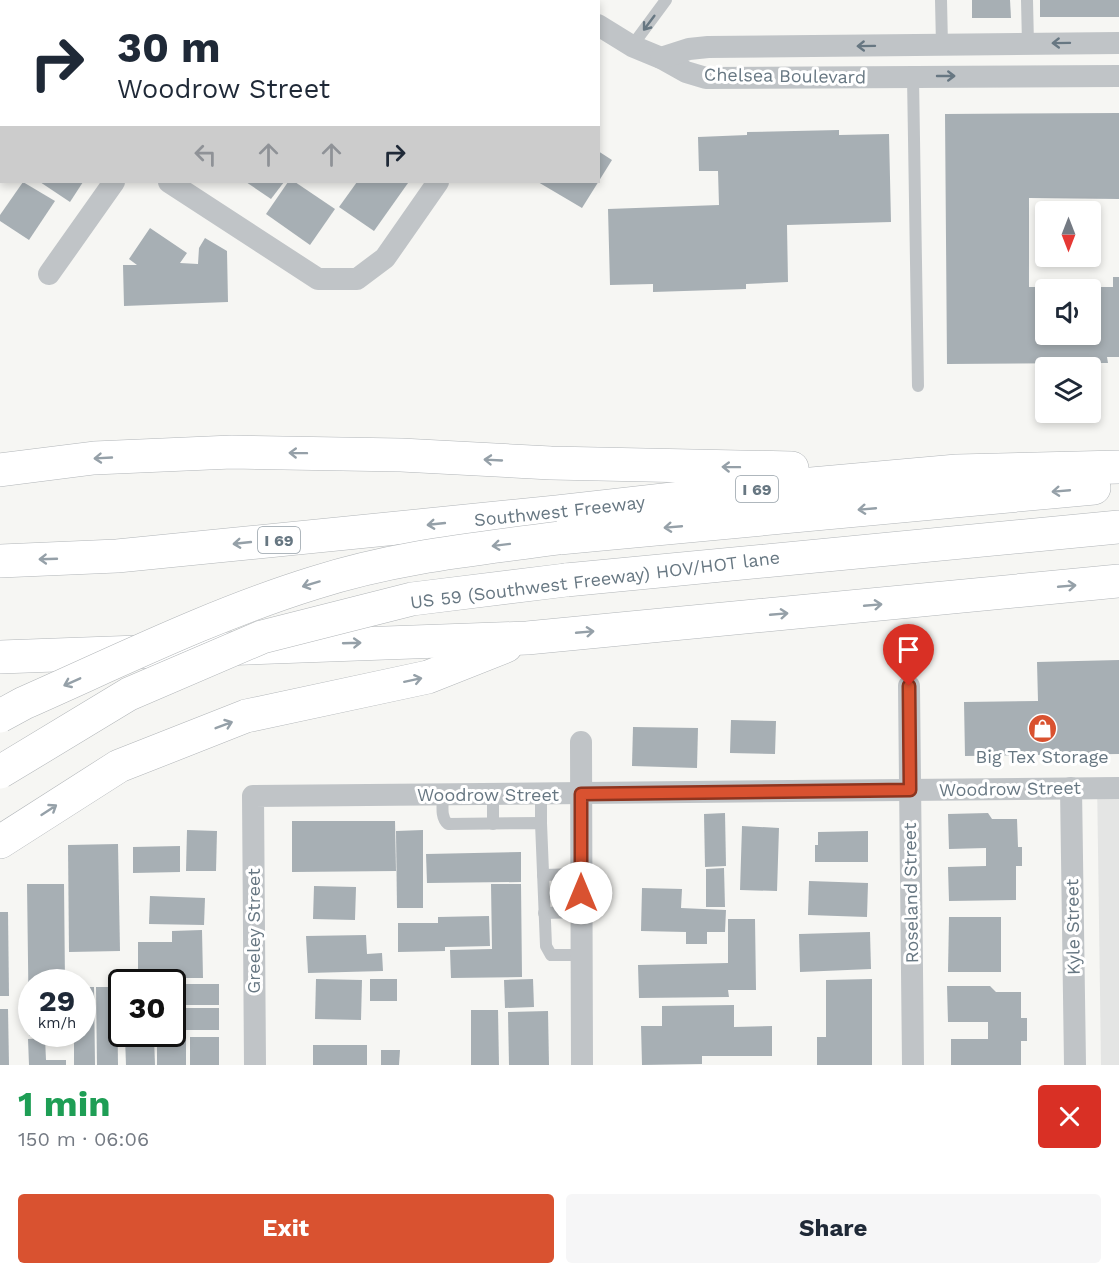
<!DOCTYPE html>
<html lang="en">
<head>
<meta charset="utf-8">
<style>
	:root { --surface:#fff; --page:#f6f6f7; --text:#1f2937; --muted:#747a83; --accent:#d95230 }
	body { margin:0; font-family:"Work Sans",sans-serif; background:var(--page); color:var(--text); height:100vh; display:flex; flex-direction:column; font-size:22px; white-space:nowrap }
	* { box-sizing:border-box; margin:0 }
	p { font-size:20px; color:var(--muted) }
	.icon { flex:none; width:33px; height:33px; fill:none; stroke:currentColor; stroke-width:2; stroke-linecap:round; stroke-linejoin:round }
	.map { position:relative; height:1065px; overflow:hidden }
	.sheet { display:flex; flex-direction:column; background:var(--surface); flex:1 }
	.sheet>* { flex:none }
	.guide { position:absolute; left:0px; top:0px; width:600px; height:183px; box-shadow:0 3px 9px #0003; background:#fff; color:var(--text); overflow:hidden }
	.needle { width:39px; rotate:180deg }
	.fabs { position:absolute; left:1035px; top:201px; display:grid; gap:12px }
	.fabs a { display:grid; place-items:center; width:66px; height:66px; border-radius:6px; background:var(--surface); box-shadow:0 3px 9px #0003; font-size:30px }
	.speed { position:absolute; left:18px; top:969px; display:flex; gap:12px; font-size:30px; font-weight:700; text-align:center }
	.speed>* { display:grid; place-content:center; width:78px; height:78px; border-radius:50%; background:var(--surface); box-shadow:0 3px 9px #0003; line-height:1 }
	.speed small { font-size:15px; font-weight:400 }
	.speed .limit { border:3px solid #111; border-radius:9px; background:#fff; color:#111 }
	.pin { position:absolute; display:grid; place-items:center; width:51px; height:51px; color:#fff; margin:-62px -26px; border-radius:50% 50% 50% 0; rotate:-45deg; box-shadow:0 0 6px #0007 }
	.pin .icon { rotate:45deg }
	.me { position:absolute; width:66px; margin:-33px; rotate:0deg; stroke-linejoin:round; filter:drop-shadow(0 0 4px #0008) }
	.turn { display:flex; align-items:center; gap:21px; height:126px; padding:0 18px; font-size:27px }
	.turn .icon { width:78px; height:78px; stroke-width:2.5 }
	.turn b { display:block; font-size:42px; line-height:51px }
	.lanes { display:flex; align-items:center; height:57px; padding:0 18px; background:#0003; justify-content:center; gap:30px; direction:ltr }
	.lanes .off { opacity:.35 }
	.round { display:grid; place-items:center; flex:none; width:63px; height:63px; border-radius:6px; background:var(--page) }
	.overview { display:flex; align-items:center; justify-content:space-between; height:102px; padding:0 18px }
	h1 { font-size:36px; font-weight:700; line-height:45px; color:#1e9e55 }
	.primary-button { display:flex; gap:12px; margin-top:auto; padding:12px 18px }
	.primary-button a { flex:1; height:69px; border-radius:6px; background:var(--accent); color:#fff; font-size:24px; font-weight:700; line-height:69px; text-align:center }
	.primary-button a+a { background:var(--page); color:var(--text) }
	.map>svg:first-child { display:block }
	.built { fill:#e4e5e4 }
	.water { fill:#b7c3c6 }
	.building { fill:#a7afb4; fill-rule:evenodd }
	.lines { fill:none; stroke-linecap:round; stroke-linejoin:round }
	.motorway-casing { stroke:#b1b5b8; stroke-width:34 }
	.service { stroke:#c0c4c7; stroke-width:12 }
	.minor { stroke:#c0c4c7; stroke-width:22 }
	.motorway { stroke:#fff; stroke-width:33 }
	.motorway-bridge-casing { stroke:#b1b5b8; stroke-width:34; stroke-linecap:butt }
	.motorway-bridge { stroke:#fff; stroke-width:33 }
	.oneway { stroke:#677782 }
	.oneway2 { stroke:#95a0a8 }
	.route-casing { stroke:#8d351f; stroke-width:15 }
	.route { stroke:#d95230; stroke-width:10 }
	.labels { text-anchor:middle; stroke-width:6; stroke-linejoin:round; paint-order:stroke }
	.shield { fill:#fff; stroke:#95a0a8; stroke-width:1.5 }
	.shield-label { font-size:16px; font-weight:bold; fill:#677782 }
	.street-label { font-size:18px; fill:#677782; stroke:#fff }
	.poi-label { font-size:18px; fill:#677782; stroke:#fff }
</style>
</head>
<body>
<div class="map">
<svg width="1119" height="1065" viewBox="0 0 1119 1065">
	<rect width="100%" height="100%" fill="#f6f6f3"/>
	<polygon class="built" points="1119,777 1119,1065 1101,1065 1097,778"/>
	<polygon class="water" points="1036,230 1045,230 1045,251 1037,251"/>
	<g class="building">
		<polygon points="972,0 1010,0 1011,18 972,18"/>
		<rect x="1040" y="0" width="79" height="17"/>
		<path d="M1119 113V199L1029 198V287H1113V277H1119V357H1107L1108 363 947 364 945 114ZM1046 290H1090V334H1046Z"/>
		<polygon points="839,130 839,135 889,134 891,222 787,225 788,282 746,284 746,289 653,292 653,284 610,285 608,209 719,205 718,171 699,171 698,137 747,135 747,132"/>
		<polygon points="598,151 612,160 582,208 538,182 598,182"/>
		<polygon points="23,182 55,201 29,240 0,221 0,215"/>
		<polygon points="40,182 83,182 70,202"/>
		<polygon points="246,182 284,182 271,199"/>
		<polygon points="288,182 295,182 335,209 310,245 266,214"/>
		<polygon points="357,182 408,183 374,231 339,207"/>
		<polygon points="150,228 187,253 180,263 198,264 199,248 205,238 227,251 228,302 124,306 123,265 137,265 129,259"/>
		<polygon points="1119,660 1119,754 965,756 964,702 1038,701 1037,662"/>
		<polygon points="731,720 776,721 775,754 730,753"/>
		<polygon points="633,727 698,728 697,768 632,766"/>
		<polygon points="725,813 726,866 705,867 704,814"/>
		<polygon points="988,813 992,819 1017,819 1018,847 1022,847 1022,866 1016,866 1016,900 949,901 948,867 986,866 986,848 949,849 948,814"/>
		<polygon points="292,821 395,821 396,871 292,872"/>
		<polygon points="742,826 779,828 777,891 740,890"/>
		<polygon points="187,830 217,831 216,871 186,871"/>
		<polygon points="423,830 423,908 397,908 396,831"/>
		<polygon points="868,831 868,862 815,862 815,845 818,845 818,832"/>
		<polygon points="118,844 120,951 69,952 68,845"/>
		<polygon points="180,846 180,872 133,873 133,847"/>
		<polygon points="521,852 521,882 427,883 426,854"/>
		<polygon points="724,868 725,907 706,907 706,869"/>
		<polygon points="809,881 868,883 867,917 808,915"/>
		<polygon points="27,884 64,884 65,982 32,982 32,1034 66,1034 66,1036 29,1036"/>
		<polygon points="491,884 521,884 522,977 451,978 450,950 492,949"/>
		<polygon points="314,886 356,887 355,920 313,919"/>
		<polygon points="642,888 682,889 681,908 726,910 725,932 707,932 707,944 686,944 686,932 641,931"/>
		<polygon points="150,896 205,898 204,925 149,924"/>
		<polygon points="0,912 8,912 9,996 0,996"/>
		<polygon points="489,916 490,946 445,947 445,951 398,952 398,923 438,923 438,917"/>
		<polygon points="949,917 1001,917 1001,972 948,972"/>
		<polygon points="728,919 755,919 756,990 728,990 729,997 639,998 638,965 728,963"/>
		<polygon points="202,930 203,978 138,978 138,942 172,942 172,931"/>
		<polygon points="870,932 871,969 800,972 799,934"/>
		<polygon points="366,935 367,954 382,953 383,971 308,973 306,936"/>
		<polygon points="316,979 362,980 361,1020 315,1019"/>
		<rect x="370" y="979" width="27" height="22"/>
		<polygon points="533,979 534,1007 505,1008 504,980"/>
		<polygon points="872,979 872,1065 817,1065 817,1037 826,1037 826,980"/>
		<rect x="172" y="984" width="47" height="21"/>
		<polygon points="947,986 990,986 996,992 1021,992 1021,1018 1027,1018 1027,1041 1021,1041 1021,1065 951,1065 951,1039 988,1039 988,1022 948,1022"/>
		<polygon points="82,987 94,987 95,1065 74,1065 74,1034 82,1034"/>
		<polygon points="96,987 117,987 118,1065 97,1065"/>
		<polygon points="734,1005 734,1027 772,1026 772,1056 702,1056 702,1064 642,1065 641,1026 662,1026 662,1006"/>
		<rect x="172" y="1008" width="47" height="22"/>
		<polygon points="0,1009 8,1009 9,1065 0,1065"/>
		<polygon points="471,1010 498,1010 499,1065 471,1065"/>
		<polygon points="548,1011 549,1065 509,1065 508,1012"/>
		<polygon points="125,1037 154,1037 155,1065 126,1065"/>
		<rect x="157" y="1037" width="29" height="28"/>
		<rect x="190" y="1037" width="29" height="28"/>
		<polygon points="45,1038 46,1060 66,1060 66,1065 29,1065 28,1039"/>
		<rect x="313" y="1045" width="54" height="20"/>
		<polygon points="381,1050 400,1050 399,1065 381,1065"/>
	</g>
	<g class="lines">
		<defs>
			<g id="motorway">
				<polyline points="0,470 94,458 232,452 401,455 551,463 792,468"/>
				<polyline points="559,538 1094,488"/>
				<path id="s1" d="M0 561 117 556 557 512 778 487 957 471 1119 467"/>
				<polyline points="566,580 1119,527"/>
				<polyline points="0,657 527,638 1119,581"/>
				<polyline points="0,842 119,766 246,716 428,677 506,646"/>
			</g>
		</defs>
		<use href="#motorway" class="motorway-casing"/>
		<g class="service">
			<polyline points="941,0 942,45"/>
			<polyline points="1027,0 1028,44"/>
			<polyline points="632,46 666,0"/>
			<polyline points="913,77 918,386"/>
			<polyline points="541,794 541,823"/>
			<path d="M443 795C443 805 440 817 448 824L541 823 546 946 551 955H582"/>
			<polyline points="493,795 493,824"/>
			<polyline points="543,875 581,874"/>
			<polyline points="544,913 581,912"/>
		</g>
		<g class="minor">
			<polyline points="560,0 562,2"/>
			<polyline points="238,2 239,0"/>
			<polyline points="598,25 632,46 661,58 686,72 706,78 1119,76"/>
			<polyline points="661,58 689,49 708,47 1119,43"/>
			<polyline points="0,67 2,68"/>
			<polyline points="169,182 318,279 357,279 385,258 438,182"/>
			<polyline points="49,274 114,182"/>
			<polyline points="909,686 913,1065"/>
			<polyline points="581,742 582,1065"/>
			<polyline points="1071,788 1075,1065"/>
			<polyline points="255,1065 253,796 1119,788"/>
		</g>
		<use href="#motorway" class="motorway"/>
		<defs>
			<g id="motorway-bridge">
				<path d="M0 716 24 703C119 661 214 614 314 583 394 557 476 549 559 538"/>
				<polyline points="0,772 129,694 262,637 412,599 566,580"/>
			</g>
		</defs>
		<use href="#motorway-bridge" class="motorway-bridge-casing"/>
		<use href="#motorway-bridge" class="motorway-bridge"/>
	</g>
	<defs><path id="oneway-shaft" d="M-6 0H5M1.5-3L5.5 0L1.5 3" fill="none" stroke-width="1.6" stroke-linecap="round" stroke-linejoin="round" transform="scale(1.5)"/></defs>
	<g class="oneway">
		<use href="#oneway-shaft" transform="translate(649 23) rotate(127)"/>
		<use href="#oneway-shaft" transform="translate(1061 43) rotate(179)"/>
		<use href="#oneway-shaft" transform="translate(866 46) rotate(179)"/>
		<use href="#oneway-shaft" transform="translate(946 76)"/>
	</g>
	<g class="oneway2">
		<use href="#oneway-shaft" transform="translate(298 453) rotate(-179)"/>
		<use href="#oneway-shaft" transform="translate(103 458) rotate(177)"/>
		<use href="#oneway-shaft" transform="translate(493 460) rotate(-177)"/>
		<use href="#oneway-shaft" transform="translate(731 467) rotate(-179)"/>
		<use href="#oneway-shaft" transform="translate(1061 491) rotate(175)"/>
		<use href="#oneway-shaft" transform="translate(867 509) rotate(175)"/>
		<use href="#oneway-shaft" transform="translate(436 524) rotate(174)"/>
		<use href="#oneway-shaft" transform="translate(673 527) rotate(175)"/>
		<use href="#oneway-shaft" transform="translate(242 543) rotate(174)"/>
		<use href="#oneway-shaft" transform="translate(501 545) rotate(173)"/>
		<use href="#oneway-shaft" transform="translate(48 559) rotate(178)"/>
		<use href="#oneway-shaft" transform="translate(311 584) rotate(163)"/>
		<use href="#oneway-shaft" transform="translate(1067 586) rotate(-5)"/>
		<use href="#oneway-shaft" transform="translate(873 605) rotate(-5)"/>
		<use href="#oneway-shaft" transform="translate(779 614) rotate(-5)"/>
		<use href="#oneway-shaft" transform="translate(585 632) rotate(-5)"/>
		<use href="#oneway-shaft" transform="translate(352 643) rotate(-2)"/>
		<use href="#oneway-shaft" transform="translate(413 680) rotate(-12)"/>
		<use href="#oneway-shaft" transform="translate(72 682) rotate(156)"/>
		<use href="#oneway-shaft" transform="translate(224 725) rotate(-21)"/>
		<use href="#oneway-shaft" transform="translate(49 810) rotate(-33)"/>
	</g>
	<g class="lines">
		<defs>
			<polyline id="route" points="581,893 581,794 910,790 909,686"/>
		</defs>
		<use href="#route" class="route-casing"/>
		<use href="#route" class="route"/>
	</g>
	<defs>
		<symbol id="shop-disc" viewBox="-11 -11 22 22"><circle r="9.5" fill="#d95230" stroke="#fff"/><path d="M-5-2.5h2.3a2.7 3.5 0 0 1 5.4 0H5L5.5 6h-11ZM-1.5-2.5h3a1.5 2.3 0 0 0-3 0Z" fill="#fff"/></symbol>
	</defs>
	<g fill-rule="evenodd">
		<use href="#shop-disc" x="1026" y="712" width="33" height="33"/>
	</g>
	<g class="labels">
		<g class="shield">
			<rect x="736" y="476" width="42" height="26" rx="4.5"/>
			<rect x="258" y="527" width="42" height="26" rx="4.5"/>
		</g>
		<g class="shield-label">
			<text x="757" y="495">I 69</text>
			<text x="279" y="546">I 69</text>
		</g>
		<g class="street-label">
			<text transform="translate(785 76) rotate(1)" y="6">Chelsea Boulevard</text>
			<text dy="6" stroke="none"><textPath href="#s1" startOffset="562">Southwest Freeway</textPath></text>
			<text transform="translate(595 580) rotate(-7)" y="6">US 59 (Southwest Freeway) HOV/HOT lane</text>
			<text transform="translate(1010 789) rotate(-1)" y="6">Woodrow Street</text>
			<text x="488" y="801">Woodrow Street</text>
			<text transform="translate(911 893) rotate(-91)" y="6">Roseland Street</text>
			<text transform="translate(1073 927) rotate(-91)" y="6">Kyle Street</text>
			<text transform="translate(254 931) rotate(-90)" y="6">Greeley Street</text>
		</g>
		<g class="poi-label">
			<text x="1042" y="763">Big Tex Storage</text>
		</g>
	</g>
</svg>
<div class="fabs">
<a><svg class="needle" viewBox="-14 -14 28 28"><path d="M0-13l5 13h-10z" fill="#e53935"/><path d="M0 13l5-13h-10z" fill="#747a83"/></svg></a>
<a><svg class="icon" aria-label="sound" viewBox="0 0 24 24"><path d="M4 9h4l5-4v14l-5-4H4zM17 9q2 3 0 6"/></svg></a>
<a><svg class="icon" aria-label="layers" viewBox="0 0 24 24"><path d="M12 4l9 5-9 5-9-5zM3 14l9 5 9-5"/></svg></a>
</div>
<div class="speed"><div>29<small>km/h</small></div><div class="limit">30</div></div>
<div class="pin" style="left:909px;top:686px;background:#d93025"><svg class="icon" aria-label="arrive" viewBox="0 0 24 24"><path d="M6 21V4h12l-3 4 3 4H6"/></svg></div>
<svg class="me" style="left:581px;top:893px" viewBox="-20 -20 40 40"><circle r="19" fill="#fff"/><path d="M0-13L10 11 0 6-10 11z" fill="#d95230"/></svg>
<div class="guide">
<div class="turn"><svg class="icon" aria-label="right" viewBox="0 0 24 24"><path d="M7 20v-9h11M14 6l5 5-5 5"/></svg><div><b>30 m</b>Woodrow Street</div></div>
<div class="lanes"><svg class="icon off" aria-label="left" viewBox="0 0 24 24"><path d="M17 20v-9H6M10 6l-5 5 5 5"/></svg><svg class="icon off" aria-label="ahead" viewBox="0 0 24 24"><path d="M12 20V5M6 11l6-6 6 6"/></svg><svg class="icon off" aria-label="ahead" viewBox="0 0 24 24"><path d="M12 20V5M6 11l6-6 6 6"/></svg><svg class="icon" aria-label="right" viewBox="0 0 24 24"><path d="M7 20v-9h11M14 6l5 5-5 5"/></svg></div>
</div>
</div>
<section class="sheet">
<div class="overview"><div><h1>1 min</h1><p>150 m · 06:06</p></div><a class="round" style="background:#d93025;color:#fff"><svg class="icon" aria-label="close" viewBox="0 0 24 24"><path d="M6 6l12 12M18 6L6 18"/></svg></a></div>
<div class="primary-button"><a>Exit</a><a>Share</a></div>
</section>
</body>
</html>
